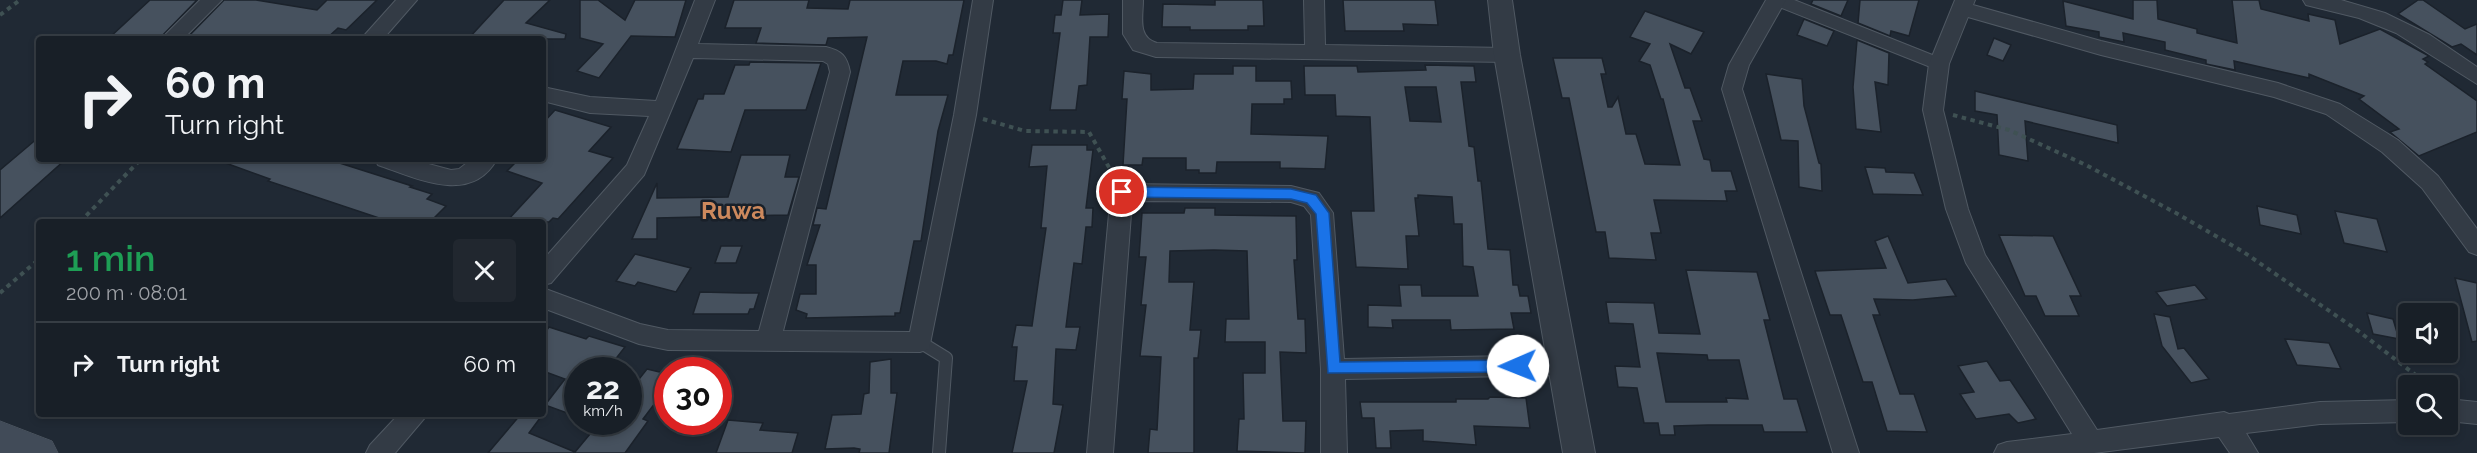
<!DOCTYPE html>
<html lang="en">
<head>
<meta charset="utf-8">
<style>
	:root { --surface:#181f27; --page:#21272f; --text:#f1f3f6; --muted:#9fa2a7; --line:#363d44 }
	body { margin:0; font-family:Raleway,sans-serif; background:var(--page); color:var(--text); height:100vh; display:flex; flex-direction:column; font-size:22px; white-space:nowrap }
	* { box-sizing:border-box; margin:0 }
	p { font-size:20px; color:var(--muted) }
	.icon { flex:none; width:33px; height:33px; fill:none; stroke:currentColor; stroke-width:2; stroke-linecap:round; stroke-linejoin:round }
	.map { position:relative; flex:1; overflow:hidden }
	.sheet { position:absolute; left:36px; top:219px; width:510px; height:198px; display:flex; flex-direction:column; background:var(--surface); border-radius:6px; box-shadow:0 3px 9px #0003,0 0 0 2px var(--line) }
	.sheet>* { flex:none }
	.guide { position:absolute; left:36px; top:36px; width:510px; height:126px; border-radius:6px; box-shadow:0 3px 9px #0003,0 0 0 2px var(--line); background:#181f27; color:var(--text); overflow:hidden }
	.fabs { position:absolute; left:2398px; top:303px; display:grid; gap:12px }
	.fabs a { display:grid; place-items:center; width:60px; height:60px; border-radius:6px; background:var(--surface); box-shadow:0 3px 9px #0003,0 0 0 2px var(--line); font-size:30px }
	.speed { position:absolute; left:564px; top:357px; display:flex; gap:12px; font-size:30px; font-weight:700; text-align:center }
	.speed>* { display:grid; place-content:center; width:78px; height:78px; border-radius:50%; background:var(--surface); box-shadow:0 3px 9px #0003,0 0 0 2px var(--line); line-height:1 }
	.speed small { font-size:15px; font-weight:400 }
	.speed .limit { border:9px solid #d22; background:#fff; color:#111 }
	.pin { position:absolute; display:grid; place-items:center; width:51px; height:51px; color:#fff; margin:-26px; border:3px solid #fff; border-radius:50%; box-shadow:0 2px 6px #0007 }
	.me { position:absolute; width:66px; margin:-33px; rotate:269deg; stroke-linejoin:round; filter:drop-shadow(0 0 4px #0008) }
	.turn { display:flex; align-items:center; gap:21px; height:126px; padding:0 30px; font-size:27px }
	.turn .icon { width:78px; height:78px; stroke-width:2.5 }
	.turn b { display:block; font-size:42px; line-height:51px }
	.round { display:grid; place-items:center; flex:none; width:63px; height:63px; border-radius:6px; background:var(--page) }
	.overview { display:flex; align-items:center; justify-content:space-between; height:102px; padding:0 30px }
	h1 { font-size:36px; font-weight:600; line-height:45px; color:#1e9e55 }
	ul { padding:0; list-style:none }
	li { display:flex; align-items:center; gap:18px; height:84px; padding:0 30px; border-top:2px solid var(--line) }
	li div { flex:1 }
	li b { display:block; font-size:22px }
	li em { font-style:normal }
	.map>svg:first-child { display:block }
	.building { fill:#46515e; stroke:#1b222b; stroke-width:1.5; fill-rule:evenodd }
	.lines { fill:none; stroke-linecap:round; stroke-linejoin:round }
	.service-casing { stroke:#505963; stroke-width:14 }
	.minor-casing { stroke:#505963; stroke-width:2 }
	.tertiary-casing { stroke:#505963; stroke-width:2 }
	.secondary-casing { stroke:#505963; stroke-width:1 }
	.path { stroke:#3f5153; stroke-width:4; stroke-dasharray:4.5 4.5; stroke-linecap:butt }
	.service { stroke:#333b45; stroke-width:12 }
	.minor { fill:#333b45; fill-rule:evenodd }
	.tertiary { fill:#333b45; fill-rule:evenodd }
	.secondary { fill:#414b58; fill-rule:evenodd }
	.route { fill:#1a73e8; stroke:#114b97; stroke-width:1.5 }
	.labels { text-anchor:middle; stroke-width:5; stroke-linejoin:round; paint-order:stroke }
	.district-label { font-size:24px; font-weight:bold; fill:#cd895d; stroke:#192029 }
</style>
</head>
<body>
<div class="map">
<svg width="2477" height="453" viewBox="0 0 2477 453">
	<rect width="100%" height="100%" fill="#202934"/>
	<g class="building">
		<polygon points="150,0 197,0 159,39 108,39"/>
		<polygon points="224,0 256,0 317,10 327,0 377,0 346,30 338,28 326,39 313,35 309,39 186,39"/>
		<polygon points="504,0 550,0 526,23 566,34 565,39 468,39"/>
		<polygon points="580,0 598,0 625,20 635,0 686,0 675,37 631,36 599,78 577,71 603,44 580,38"/>
		<polygon points="734,0 809,0 807,8 848,9 850,0 964,0 953,55 949,55 947,64 936,61 903,61 896,95 948,95 938,131 921,241 914,241 900,313 895,313 895,316 806,318 807,314 796,310 800,294 816,294 816,265 807,265 820,225 813,225 817,208 826,209 867,37 828,38 826,45 756,43 761,28 725,28"/>
		<polygon points="1063,0 1082,0 1080,15 1109,14 1108,37 1090,37 1087,85 1079,86 1076,110 1050,110 1060,33 1053,33 1055,15 1061,15"/>
		<polygon points="1215,0 1263,0 1264,26 1248,26 1248,30 1190,30 1190,27 1162,27 1163,4 1215,5"/>
		<polygon points="1343,0 1435,0 1438,25 1403,24 1404,31 1345,31"/>
		<polygon points="1813,0 1848,0 1841,16 1811,4"/>
		<polygon points="1860,0 1919,0 1909,36 1891,31 1890,36 1858,23"/>
		<polygon points="2133,0 2157,0 2158,19 2197,29 2197,33 2237,43 2232,0 2259,0 2261,9 2309,21 2308,14 2335,20 2340,44 2380,29 2429,56 2423,59 2428,62 2425,64 2477,101 2477,132 2419,156 2390,132 2399,129 2359,99 2364,96 2309,74 2309,78 2234,61 2235,70 2206,64 2206,60 2165,50 2165,42 2123,33 2124,42 2099,37 2099,32 2066,26 2063,1 2133,19"/>
		<polygon points="2418,0 2423,0 2465,29 2477,24 2477,55 2461,44 2452,47 2398,14"/>
		<polygon points="1645,11 1704,32 1691,54 1670,44 1685,88 1690,88 1702,121 1693,121 1704,159 1710,160 1712,171 1731,171 1737,191 1725,191 1727,201 1654,200 1661,233 1651,233 1656,260 1609,258 1605,232 1596,232 1569,98 1562,98 1553,58 1602,58 1606,74 1601,74 1608,107 1612,107 1618,97 1626,134 1636,134 1645,164 1680,165 1663,99 1661,99 1650,65 1639,61 1650,44 1630,37"/>
		<polygon points="1804,19 1834,31 1827,46 1797,35"/>
		<polygon points="1994,38 2011,45 2003,61 1987,55"/>
		<polygon points="1857,40 1889,53 1888,85 1875,82 1881,132 1856,129 1853,87"/>
		<polygon points="750,62 821,63 806,110 745,110 731,152 677,149 698,99 703,99 704,94 724,94 735,65 749,65"/>
		<path d="M1425 65 1474 66 1476 82H1461L1469 146 1474 147 1478 181H1481L1488 249 1510 250 1513 285H1518L1520 296H1528L1531 313H1511L1514 329 1451 330 1450 320H1392L1393 328 1368 327V305L1401 306 1399 285H1421L1422 296H1478L1473 267 1463 266 1462 224H1454L1452 197 1418 195V198H1415L1419 236H1406L1408 269 1356 267 1351 211H1374L1370 117 1336 116 1335 95H1305L1304 66H1357L1358 72 1426 70ZM1405 87H1436L1441 122 1410 121Z"/>
		<polygon points="1233,66 1256,66 1256,81 1291,81 1292,99 1284,99 1284,104 1252,104 1251,134 1328,136 1325,169 1280,168 1280,162 1217,162 1216,173 1199,173 1199,170 1186,170 1186,158 1143,158 1142,165 1123,165 1127,99 1122,99 1124,71 1151,74 1151,90 1193,89 1194,74 1233,74"/>
		<polygon points="1766,74 1802,79 1804,106 1819,163 1821,164 1822,191 1799,187 1798,141 1781,140"/>
		<polygon points="1975,91 2117,125 2118,143 2025,121 2028,161 1999,155 1997,115 1975,111"/>
		<polygon points="555,110 611,127 589,151 613,158 558,219 553,218 549,222 506,222 542,183 507,171 519,159 543,159 543,123"/>
		<polygon points="39,137 39,159 66,159 0,218 0,170"/>
		<polygon points="1032,145 1087,145 1087,150 1093,150 1086,208 1093,208 1092,227 1086,227 1082,264 1074,263 1066,327 1080,327 1076,350 1056,349 1053,404 1063,405 1054,453 1012,453 1027,381 1014,381 1017,347 1012,347 1016,325 1032,326 1046,228 1041,228 1047,166 1029,167"/>
		<polygon points="741,155 790,155 785,177 799,177 788,215 657,218 657,239 632,239 657,183 657,198 728,197"/>
		<polygon points="220,159 327,159 412,186 410,187 432,194 427,199 446,206 430,222 391,222 268,181 270,179 220,161"/>
		<polygon points="1865,167 1885,168 1886,172 1914,173 1923,195 1873,194"/>
		<polygon points="2257,206 2297,215 2301,234 2260,225"/>
		<polygon points="1185,208 1215,208 1215,215 1296,216 1297,260 1294,260 1298,319 1305,319 1306,353 1280,352 1283,421 1306,421 1305,453 1237,451 1239,419 1244,419 1243,373 1265,373 1265,342 1225,342 1226,319 1249,319 1247,251 1214,250 1170,251 1169,282 1194,282 1190,330 1201,330 1198,358 1194,358 1194,453 1148,453 1150,429 1157,430 1161,357 1140,356 1146,305 1141,305 1146,257 1139,257 1142,213 1184,213"/>
		<polygon points="2335,211 2377,219 2387,252 2344,243"/>
		<polygon points="1999,235 2053,236 2081,296 2070,296 2079,316 2045,316 2036,296 2025,296"/>
		<polygon points="1888,236 1908,283 1946,279 1956,296 1913,300 1874,299 1880,315 1873,315 1900,394 1914,394 1927,432 1887,431 1872,382 1863,382 1841,315 1830,315 1815,271 1886,268 1875,241"/>
		<polygon points="721,246 742,246 736,263 715,263"/>
		<polygon points="635,254 691,268 676,292 638,282 635,286 616,281"/>
		<path d="M1686 270 1757 272 1770 320H1764L1784 399H1797L1807 432H1764L1762 425H1708L1674 426 1675 435H1660L1658 423H1644L1637 388 1618 387 1615 366 1640 367 1633 324 1609 323 1606 302 1654 303 1659 333 1700 334ZM1657 353 1707 355 1708 360H1739L1748 399 1726 398 1727 402H1666Z"/>
		<polygon points="2455,278 2477,283 2477,341 2472,342"/>
		<polygon points="2195,285 2207,299 2167,306 2156,292"/>
		<polygon points="700,292 742,293 759,293 754,309 750,309 748,314 693,314"/>
		<polygon points="2367,313 2393,319 2399,339 2373,334"/>
		<polygon points="2154,314 2170,317 2178,349 2184,348 2209,379 2191,383 2162,346"/>
		<polygon points="549,327 586,339 589,336 625,347 607,370 578,370 578,417 545,405 565,379 543,371 543,335"/>
		<polygon points="2285,339 2329,343 2341,369 2297,365"/>
		<polygon points="891,359 891,393 897,393 889,453 859,453 860,449 854,448 825,449 832,415 861,414 864,394 869,393 870,362"/>
		<polygon points="1987,361 2000,381 2010,380 2036,419 2018,423 2009,414 1976,419 1960,394 1974,392 1958,366"/>
		<polygon points="647,369 668,374 668,386 643,419 648,421 625,453 488,453 521,414 543,414 529,433 575,452 600,422 628,422 628,393"/>
		<polygon points="1490,397 1526,398 1530,428 1474,426 1476,445 1423,441 1423,430 1390,431 1391,448 1376,448 1374,418 1362,418 1360,402 1456,402 1456,399 1488,399"/>
		<polygon points="728,420 763,423 760,430 798,433 792,453 716,453"/>
	</g>
	<g class="lines">
		<defs>
			<g id="service">
				<polyline points="1778,0 1939,64"/>
				<polyline points="920,342 946,358 939,453"/>
			</g>
			<g id="minor">
				<polygon points="200,0 222,0 183,39 161,39"/>
				<polygon points="396,0 417,0 383,39 361,39"/>
				<path d="M695 0H715L698 44 826 47C842 51 847 56 850 72L783 331 910 332 954 115 973 0H993L976 115 929 349 920 352 668 350 639 344 543 308V288L640 324 668 330 759 331 830 72 828 64 823 61 693 58 644 175 551 283 543 285V260L627 165 649 116 590 113 543 101V87L590 97 656 101Z"/>
				<path d="M1123 0H1143C1143 17 1137 37 1157 43L1305 45 1304 0H1324L1325 45 1507 48 1514 50 1517 55 1514 60 1507 62 1156 57 1133 50 1123 34Z"/>
				<polygon points="1766,0 1786,0 1749,65 1742,89 1859,453 1833,453 1722,89 1729,65"/>
				<polygon points="1955,0 1975,0 1973,5 2101,41 2278,83 2340,104 2398,140 2438,176 2477,229 2477,255 2469,252 2422,188 2382,152 2326,114 2274,97 2101,55 1968,17 1949,64 1943,110 1968,209 1985,255 2097,430 2224,412 2229,414 2320,402 2409,400 2409,422 2320,424 2246,433 2258,453 2230,453 2219,437 2094,453 1994,453 1998,445 2007,442 2072,434 1966,263 1946,209 1923,110 1929,64"/>
				<polygon points="2303,0 2341,0 2385,13 2430,35 2477,67 2477,84 2396,33 2359,18 2306,5"/>
				<path d="M375 159H410L451 170 459 169 472 159H497C471 206 416 178 378 165Z"/>
				<polygon points="1122,184 1291,186 1319,193 1333,213 1344,359 1564,355 1573,358 1576,365 1573,372 1564,375 1345,379 1347,453 1321,453 1321,369 1311,215 1304,206 1291,202 1132,201 1113,453 1087,453 1111,192 1114,186"/>
				<polygon points="2448,399 2477,402 2477,424 2448,421"/>
				<polygon points="399,414 428,414 395,453 366,453 370,445"/>
			</g>
			<polygon id="tertiary" points="1488,0 1512,0 1520,55 1595,453 1563,453 1494,55"/>
			<polygon id="secondary" points="0,421 52,441 58,453 0,453"/>
		</defs>
		<use href="#service" class="service-casing"/>
		<use href="#minor" class="minor-casing"/>
		<use href="#tertiary" class="tertiary-casing"/>
		<use href="#secondary" class="secondary-casing"/>
		<g class="path">
			<polyline points="0,15 20,0"/>
			<polyline points="1953,115 2009,130 2086,165 2176,213 2242,251 2357,330 2430,386"/>
			<polyline points="983,119 1025,131 1089,132 1115,178"/>
			<polyline points="80,222 141,159"/>
			<polyline points="0,293 39,259"/>
		</g>
		<use href="#service" class="service"/>
		<use href="#minor" class="minor"/>
		<use href="#tertiary" class="tertiary"/>
		<use href="#secondary" class="secondary"/>
	</g>
	<polygon class="route" points="1122,187 1291,189 1316,195 1329,213 1340,362 1518,360 1526,366 1518,372 1328,373 1316,214 1307,203 1291,199 1122,197 1116,192"/>
	<g class="labels">
		<g class="district-label">
			<text x="733" y="219">Ruwa</text>
		</g>
	</g>
</svg>
<div class="fabs">
<a><svg class="icon" aria-label="sound" viewBox="0 0 24 24"><path d="M4 9h4l5-4v14l-5-4H4zM17 9q2 3 0 6"/></svg></a>
<a><svg class="icon" aria-label="search" viewBox="0 0 24 24"><circle cx="10" cy="10" r="6"/><path d="M15 15l6 6"/></svg></a>
</div>
<div class="speed"><div>22<small>km/h</small></div><div class="limit">30</div></div>
<div class="pin" style="left:1122px;top:192px;background:#d93025"><svg class="icon" aria-label="arrive" viewBox="0 0 24 24"><path d="M6 21V4h12l-3 4 3 4H6"/></svg></div>
<svg class="me" style="left:1518px;top:366px" viewBox="-20 -20 40 40"><circle r="19" fill="#fff"/><path d="M0-13L10 11 0 6-10 11z" fill="#1a73e8"/></svg>
<div class="guide">
<div class="turn"><svg class="icon" aria-label="right" viewBox="0 0 24 24"><path d="M7 20v-9h11M14 6l5 5-5 5"/></svg><div><b>60 m</b>Turn right</div></div>
</div>
<section class="sheet">
<div class="overview"><div><h1>1 min</h1><p>200 m · 08:01</p></div><a class="round"><svg class="icon" aria-label="close" viewBox="0 0 24 24"><path d="M6 6l12 12M18 6L6 18"/></svg></a></div>
<ul>
<li><svg class="icon" aria-label="right" viewBox="0 0 24 24"><path d="M7 20v-9h11M14 6l5 5-5 5"/></svg><div><b>Turn right</b></div><em>60 m</em></li>
</ul>
</section>
</div>
</body>
</html>
